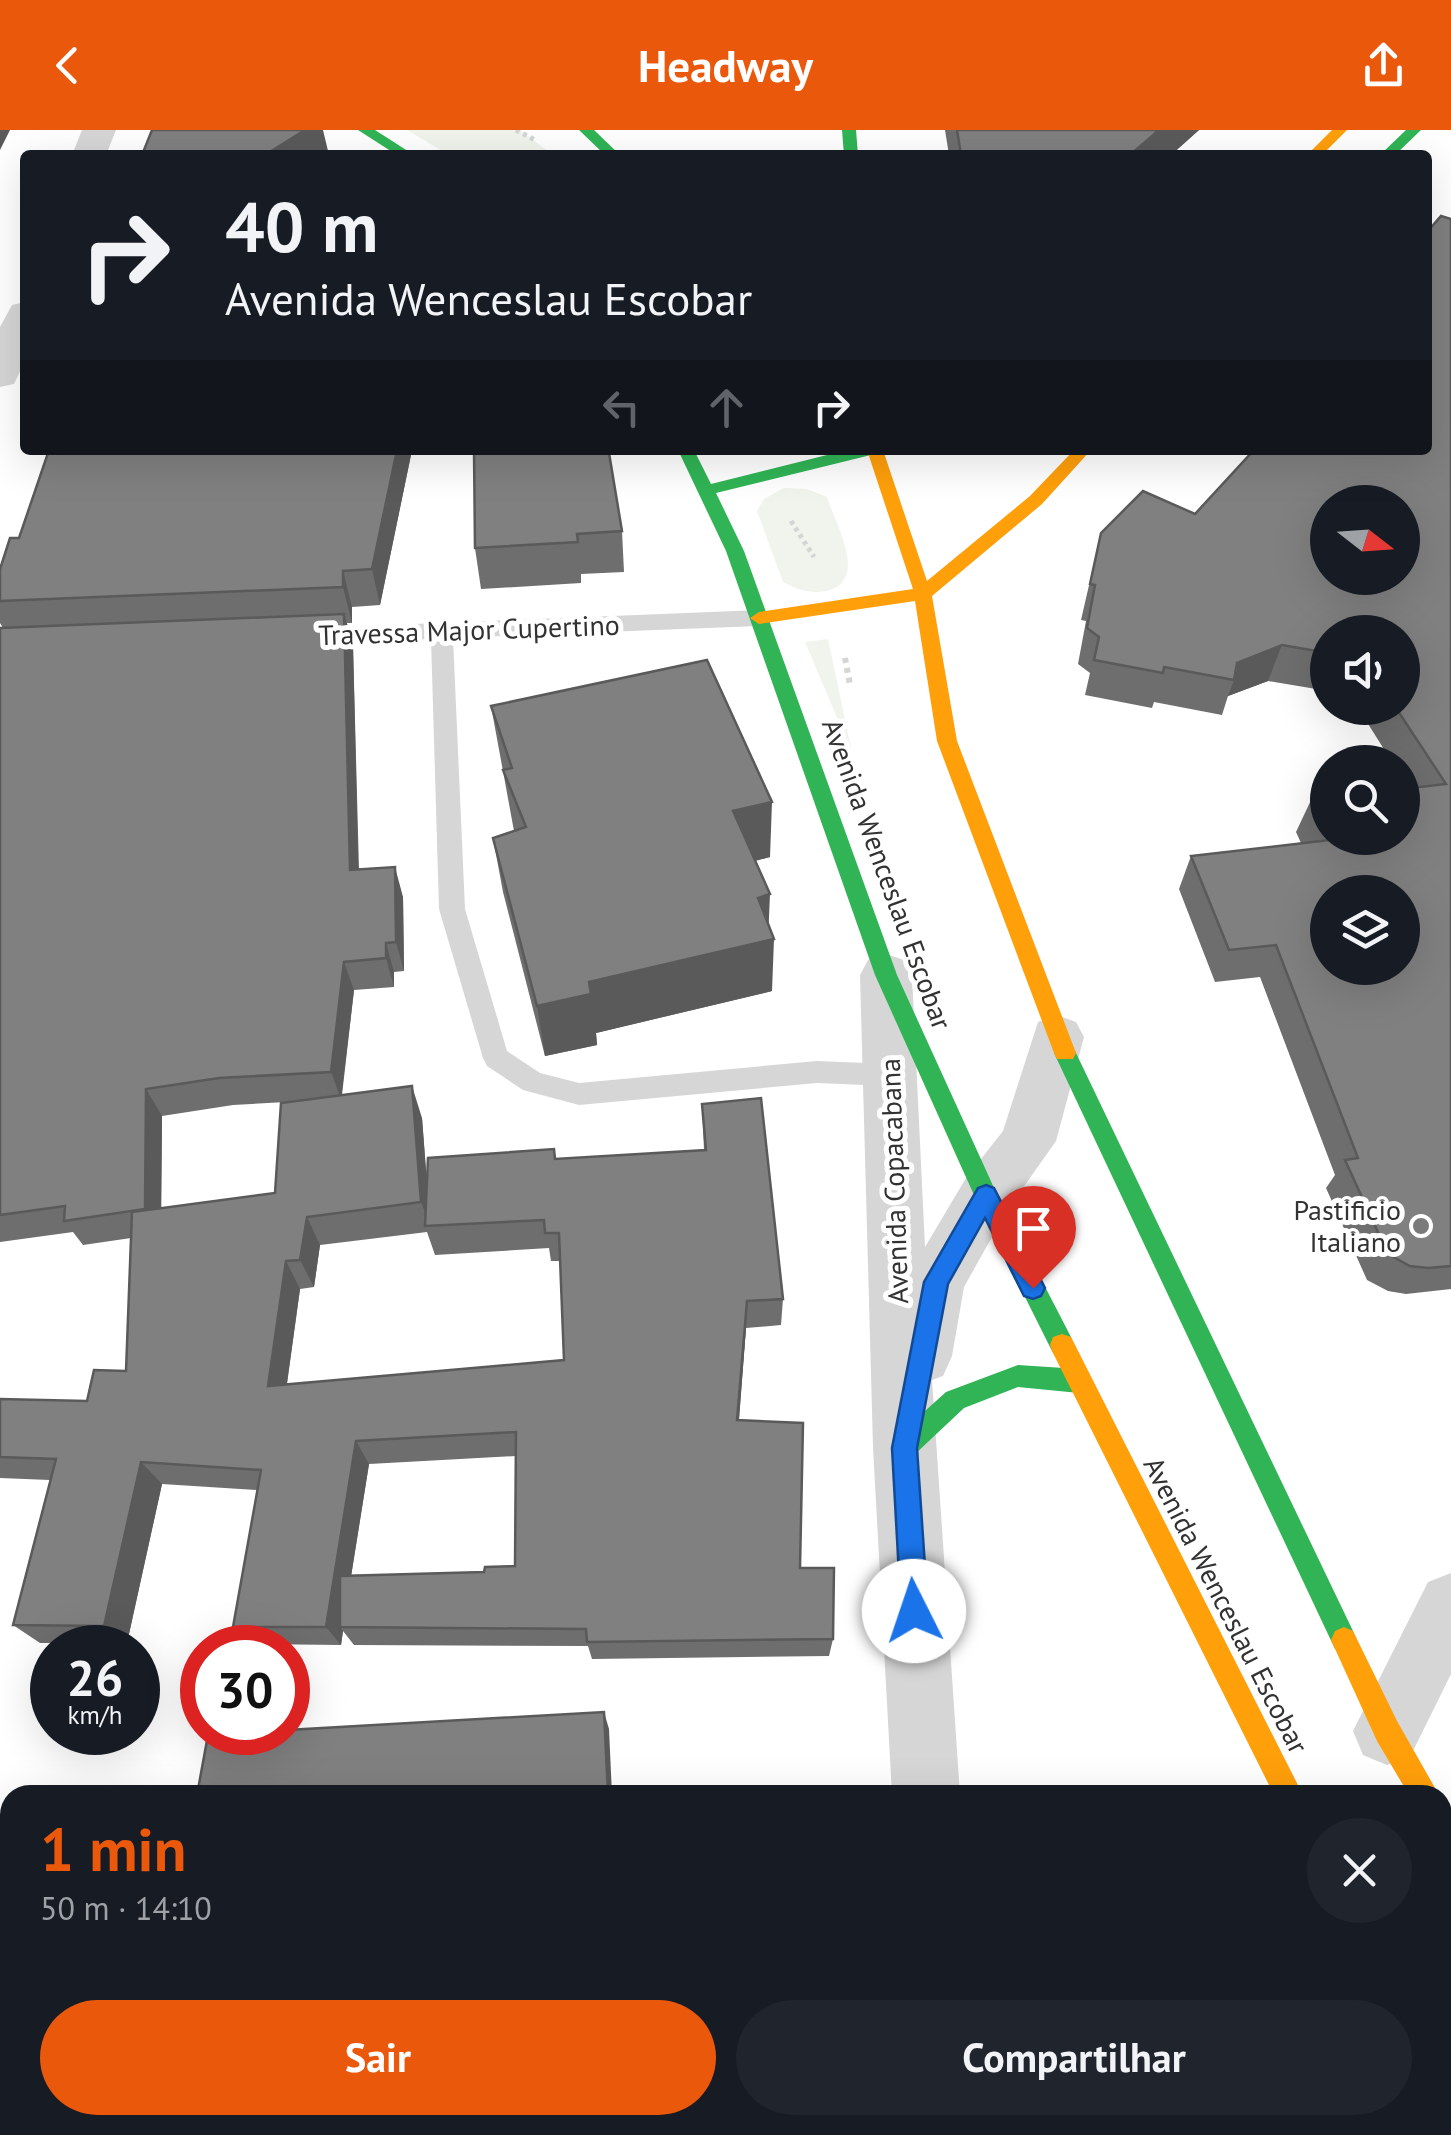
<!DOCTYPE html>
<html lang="pt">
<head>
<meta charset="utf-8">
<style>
	:root { --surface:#171b24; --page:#20242c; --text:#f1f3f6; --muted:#9ea1a6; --accent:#ea580c }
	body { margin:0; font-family:"PT Sans",sans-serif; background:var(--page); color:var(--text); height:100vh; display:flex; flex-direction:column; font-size:38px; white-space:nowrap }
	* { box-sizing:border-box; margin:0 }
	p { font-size:32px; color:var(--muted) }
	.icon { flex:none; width:55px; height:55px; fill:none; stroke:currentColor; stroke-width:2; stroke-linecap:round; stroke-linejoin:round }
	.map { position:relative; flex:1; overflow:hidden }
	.details { position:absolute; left:0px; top:1655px; width:1452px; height:350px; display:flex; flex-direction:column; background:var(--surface); border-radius:30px 30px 0 0; box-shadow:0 10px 40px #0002 }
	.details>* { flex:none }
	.guide { position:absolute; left:20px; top:20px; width:1412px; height:305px; border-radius:10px; box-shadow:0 10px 40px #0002; background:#171b24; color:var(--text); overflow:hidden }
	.needle { width:65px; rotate:107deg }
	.buttons { position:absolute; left:1310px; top:355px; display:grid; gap:20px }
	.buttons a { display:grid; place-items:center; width:110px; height:110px; border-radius:50%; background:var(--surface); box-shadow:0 10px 40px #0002; font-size:50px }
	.speed { position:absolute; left:30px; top:1495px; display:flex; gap:20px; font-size:50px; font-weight:700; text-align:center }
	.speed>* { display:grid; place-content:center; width:130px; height:130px; border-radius:50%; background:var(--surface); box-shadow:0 10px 40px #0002; line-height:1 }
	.speed small { font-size:25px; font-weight:400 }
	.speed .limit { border:15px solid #d22; background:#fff; color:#111 }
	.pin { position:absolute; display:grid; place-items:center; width:85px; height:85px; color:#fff; margin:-102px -42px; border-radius:50% 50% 50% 0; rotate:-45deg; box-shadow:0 0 10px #0007 }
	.pin .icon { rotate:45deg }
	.me { position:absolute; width:110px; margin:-55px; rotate:356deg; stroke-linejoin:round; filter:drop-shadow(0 0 8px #0008) }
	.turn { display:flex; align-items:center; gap:35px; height:210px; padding:0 40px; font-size:45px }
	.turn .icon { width:130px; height:130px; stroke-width:2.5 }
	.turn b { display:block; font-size:70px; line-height:85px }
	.lanes { display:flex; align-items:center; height:95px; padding:0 40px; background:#0003; justify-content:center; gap:50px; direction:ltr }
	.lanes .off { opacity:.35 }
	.round { display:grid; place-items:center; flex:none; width:105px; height:105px; border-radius:52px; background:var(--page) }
	.overview { display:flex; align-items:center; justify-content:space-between; height:170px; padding:0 40px }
	h1 { font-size:60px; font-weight:800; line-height:75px; color:var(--accent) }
	.cta { display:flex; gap:20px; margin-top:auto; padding:20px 40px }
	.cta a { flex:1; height:115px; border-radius:60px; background:var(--accent); color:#fff; font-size:40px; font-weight:800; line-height:115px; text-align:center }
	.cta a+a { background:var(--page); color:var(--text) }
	header { display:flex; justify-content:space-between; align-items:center; height:130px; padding:0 40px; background:var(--accent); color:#fff; font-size:45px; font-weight:800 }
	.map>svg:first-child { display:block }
	.green { fill:#f1f4ed }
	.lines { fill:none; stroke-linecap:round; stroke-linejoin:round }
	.path-far1 { stroke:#d5d5d5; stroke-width:5; stroke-dasharray:4 4; stroke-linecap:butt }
	.path { stroke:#d5d5d5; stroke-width:6; stroke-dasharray:5 5; stroke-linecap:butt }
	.lane { fill:#d6d6d6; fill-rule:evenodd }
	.street { fill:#d6d6d6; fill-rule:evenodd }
	.fast { fill:#30b455; fill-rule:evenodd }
	.slow { fill:#ff9f0a; fill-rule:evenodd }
	.wall { fill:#6e6e6e; fill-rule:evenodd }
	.shaded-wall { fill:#5a5a5a }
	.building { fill:#808080; stroke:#5a5a5a; stroke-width:2.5; fill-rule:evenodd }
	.route { fill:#1a73e8; stroke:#114b97; stroke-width:2.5 }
	.poi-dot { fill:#7a7a7a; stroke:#fff; stroke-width:4 }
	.labels { text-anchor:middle; stroke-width:10; stroke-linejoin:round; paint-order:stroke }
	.street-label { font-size:28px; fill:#323232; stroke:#fff }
	.poi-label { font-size:28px; fill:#323232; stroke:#fff; text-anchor:end }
</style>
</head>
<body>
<header><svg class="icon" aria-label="back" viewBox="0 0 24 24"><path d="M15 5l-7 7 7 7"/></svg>Headway<svg class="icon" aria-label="share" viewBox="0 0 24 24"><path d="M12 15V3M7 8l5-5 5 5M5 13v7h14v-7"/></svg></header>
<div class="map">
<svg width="1451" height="2005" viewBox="0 0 1451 2005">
	<rect width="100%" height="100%" fill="#fff"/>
	<g class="green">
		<polygon points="407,0 520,0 553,25 449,25"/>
		<path d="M784 358 807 359 827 367C835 393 868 448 830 460 813 465 798 460 783 452L757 381 764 369Z"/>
		<polygon points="828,509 852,623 805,512"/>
	</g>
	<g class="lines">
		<g class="path-far1">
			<polyline points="516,0 537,11"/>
			<polyline points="791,391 814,427"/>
		</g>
		<polyline class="path" points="845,528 850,555"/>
		<polygon class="lane" points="759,480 770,488 759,496 453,508 465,779 507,921 540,943 579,953 817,931 890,934 900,937 903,945 900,953 890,956 817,953 579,975 523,960 487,936 483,928 439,779 431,509 316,514 305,506 316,498"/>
		<g class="street">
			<polygon points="82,0 116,0 106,25 72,25"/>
			<polygon points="25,172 25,231 14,254 0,257 0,197 12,175"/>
			<polygon points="886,824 904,830 912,845 925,1117 966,1048 1003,1001 1038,892 1057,885 1076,892 1084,907 1056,1011 1006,1082 964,1157 952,1226 943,1246 932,1250 960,1665 892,1665 873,1317 860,845 868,830"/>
			<polygon points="1451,1443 1451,1544 1411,1625 1387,1635 1363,1625 1353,1601 1428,1452"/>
			<polygon points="908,1995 984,1995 985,2005 909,2005"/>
		</g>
		<g class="fast">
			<polygon points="358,0 375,0 414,25 397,25"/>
			<polygon points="579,0 594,0 620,25 605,25"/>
			<polygon points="842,0 856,0 858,25 844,25"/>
			<polygon points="1406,0 1421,0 1395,25 1380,25"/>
			<polygon points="678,320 694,320 711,354 847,320 877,320 875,324 716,363 744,421 897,845 995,1060 1071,1207 1074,1215 1071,1223 1062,1226 1053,1223 974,1065 875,845 726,421"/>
			<polygon points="1065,914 1073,917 1076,923 1353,1501 1357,1510 1353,1519 1344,1523 1335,1519 1054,923 1057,917"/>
			<polygon points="1018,1235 1079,1239 1088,1243 1091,1251 1088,1259 1079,1263 1018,1257 964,1278 913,1326 904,1329 895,1326 891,1317 895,1308 946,1262"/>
		</g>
		<g class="slow">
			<polygon points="1332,0 1347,0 1322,25 1307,25"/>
			<polygon points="867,320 883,320 927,451 1030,366 1074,320 1091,320 1042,374 932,466 957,611 1076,923 1073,929 1057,929 1054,923 937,611 915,471 759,494 750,488 759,482 913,459"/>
			<polygon points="1062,1204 1071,1207 1303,1665 1274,1665 1053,1223 1050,1215 1053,1207"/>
			<polygon points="1344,1497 1353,1501 1397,1591 1439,1665 1409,1665 1377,1611 1331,1510 1335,1501"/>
			<polygon points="1442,1680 1451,1684 1451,1722 1442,1719"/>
			<polygon points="1442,1918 1451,1922 1451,1962 1442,1959"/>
		</g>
	</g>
	<g class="wall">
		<polygon points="945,0 1199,0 1171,25 949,25"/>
		<polygon points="1451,89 1451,1159 1406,1164 1388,1161 1367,1150 1326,1058 1335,1045 1260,847 1215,852 1179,759 1191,726 1301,713 1296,702 1312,668 1328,666 1328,708 1402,708 1408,658 1402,649 1402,632 1392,632 1365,589 1370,578 1402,578 1402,502 1328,502 1328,561 1268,551 1228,566 1222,585 1154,572 1152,578 1085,565 1090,543 1078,534 1086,491 1081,490 1101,403 1195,384 1428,320"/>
		<path d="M412 320 380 475 352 477V493H347L353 516 359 739 403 767 404 841 394 842V857L354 860 342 965 422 988 427 1052 554 1019 556 1029 704 1020 702 974 783 1169 781 1195 746 1198 739 1290 800 1438 833 1509 829 1526 592 1529 588 1516 354 1515 343 1501 341 1515 251 1514 233 1497 258 1360 162 1354 127 1513H40L13 1495 50 1350 0 1348V1269L87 1271 126 1241 131 1108 83 1115 73 1102 0 1112V498H3L0 493V439L19 408ZM286 972 275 1063 161 1078 162 986 233 975ZM427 1102 435 1125 549 1118 551 1131H560L564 1230 287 1254 300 1159 314 1157 320 1115ZM516 1326 515 1436 484 1442 351 1446 369 1334Z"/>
		<polygon points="474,320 622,401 624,442 581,444 581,453 481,459 475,418"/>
		<polygon points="491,576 770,727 755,731 769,795 772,861 596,903 597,915 545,926 503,762 493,708 514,701"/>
		<polygon points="1064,1995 1313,1995 1317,2005 1066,2005"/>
	</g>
	<g class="shaded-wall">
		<polygon points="0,0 10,0 0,20"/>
		<polygon points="305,0 323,0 329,25 265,25"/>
		<polygon points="1159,0 1199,0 1171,25 1130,25"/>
		<polygon points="397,320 412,320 380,475 372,439"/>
		<polygon points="343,441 352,477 352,493 343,457"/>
		<polygon points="344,484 353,516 359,769 350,740"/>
		<polygon points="1282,515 1268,551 1228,566 1234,550 1237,533"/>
		<polygon points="772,672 770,727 733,736 733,681"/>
		<polygon points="395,737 403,767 404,841 396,812"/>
		<polygon points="770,764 768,810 774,809 772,861 596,903 597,915 545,926 537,876 589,852 758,768"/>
		<polygon points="386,813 394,842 394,857 386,828"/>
		<polygon points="344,832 354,860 341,969 331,942"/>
		<polygon points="412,956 422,988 430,1096 421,1072"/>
		<polygon points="146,959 162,986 161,1103 145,1079"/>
		<polygon points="307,1087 320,1115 314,1157 300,1130"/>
		<polygon points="286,1131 300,1159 283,1281 268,1256"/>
		<polygon points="747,1171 746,1198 737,1314 737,1290"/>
		<polygon points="356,1311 369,1334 343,1497 340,1497 343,1501 341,1515 326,1497"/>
		<polygon points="141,1332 162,1354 127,1513 104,1496"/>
		<polygon points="604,1582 609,1599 612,1665 608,1665"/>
	</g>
	<g class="building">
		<polygon points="152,0 305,0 265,25 142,25"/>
		<polygon points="957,0 1159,0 1130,25 961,25"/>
		<path d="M1441 86 1451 89V1136L1428 1138 1410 1136 1388 1124 1345 1030 1358 1028 1276 815 1229 820 1191 726 1330 710 1329 708H1402V659L1446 654 1396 578H1402V502H1328V523L1282 515 1237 533 1234 550 1164 537 1163 543 1094 530 1099 507 1087 498 1095 455 1090 454 1101 403 1143 361 1195 384 1254 320H1428V101ZM1328 372H1402V448H1328ZM1328 762H1402V838H1328Z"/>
		<polygon points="49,320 397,320 372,439 343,441 343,457 0,471 0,439 10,408 19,408"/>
		<polygon points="474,320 607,320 609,323 622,401 577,404 578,412 475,418"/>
		<polygon points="344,484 350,740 395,737 396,812 386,813 386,828 344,832 331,942 219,948 146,959 145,1079 64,1091 65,1076 0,1085 0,498"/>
		<polygon points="707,530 772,672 733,681 770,764 758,768 774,809 589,852 591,864 537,876 493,708 526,697 503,640 512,638 491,576"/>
		<polygon points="1328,666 1328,704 1312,668"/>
		<polygon points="412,956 421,1072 307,1087 300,1130 286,1131 268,1256 564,1230 559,1103 545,1103 544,1090 425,1096 428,1028 554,1019 555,1029 706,1020 702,974 761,968 783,1169 747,1171 737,1290 803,1293 800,1438 834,1438 833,1509 587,1512 586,1499 340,1497 340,1446 484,1442 485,1437 515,1436 516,1302 356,1311 326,1497 233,1497 261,1340 141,1332 104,1496 13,1495 56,1329 0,1327 0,1269 87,1271 94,1240 126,1241 132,1082 275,1063 281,973"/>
		<polygon points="604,1582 608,1665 197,1665 208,1605 288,1602 288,1600"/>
		<polygon points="0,1794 10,1795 10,1938 0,1938"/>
		<polygon points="107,1995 803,1995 803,2005 105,2005"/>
		<polygon points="1083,1995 1313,1995 1317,2005 1085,2005"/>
	</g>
	<polygon class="route" points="986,1055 994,1058 1045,1158 1041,1166 1033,1169 1024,1166 985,1088 948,1154 917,1318 928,1481 924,1491 914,1495 905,1491 901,1481 892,1318 924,1152 978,1058"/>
	<circle class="poi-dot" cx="1421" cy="1096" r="10"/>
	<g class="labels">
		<g class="street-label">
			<text transform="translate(469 500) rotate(-2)" y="10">Travessa Major Cupertino</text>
			<text transform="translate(887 744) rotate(70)" y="10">Avenida Wenceslau Escobar</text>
			<text transform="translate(894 1051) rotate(-92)" y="10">Avenida Copacabana</text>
			<text transform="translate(1226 1475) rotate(63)" y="10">Avenida Wenceslau Escobar</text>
		</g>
		<g class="poi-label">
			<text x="1401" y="1090">Pastificio<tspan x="1401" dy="32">Italiano</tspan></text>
		</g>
	</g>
</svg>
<div class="buttons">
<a><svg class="needle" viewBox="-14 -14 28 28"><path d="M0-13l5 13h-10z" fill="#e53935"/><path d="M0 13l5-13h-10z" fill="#9ea1a6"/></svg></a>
<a><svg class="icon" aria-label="sound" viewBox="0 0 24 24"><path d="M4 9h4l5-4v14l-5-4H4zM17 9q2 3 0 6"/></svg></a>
<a><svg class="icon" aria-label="search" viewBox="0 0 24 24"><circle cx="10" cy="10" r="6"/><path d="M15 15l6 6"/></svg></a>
<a><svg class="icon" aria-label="layers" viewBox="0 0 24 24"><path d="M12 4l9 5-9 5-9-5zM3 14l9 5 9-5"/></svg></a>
</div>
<div class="speed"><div>26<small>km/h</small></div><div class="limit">30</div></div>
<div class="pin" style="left:1033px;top:1158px;background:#d93025"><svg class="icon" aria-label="arrive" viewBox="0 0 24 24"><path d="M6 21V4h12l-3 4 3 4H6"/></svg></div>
<svg class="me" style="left:914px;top:1481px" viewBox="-20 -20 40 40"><circle r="19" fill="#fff"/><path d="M0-13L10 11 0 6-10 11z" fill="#1a73e8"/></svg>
<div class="guide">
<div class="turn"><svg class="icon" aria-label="right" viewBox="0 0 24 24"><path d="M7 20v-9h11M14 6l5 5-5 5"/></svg><div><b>40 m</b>Avenida Wenceslau Escobar</div></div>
<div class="lanes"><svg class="icon off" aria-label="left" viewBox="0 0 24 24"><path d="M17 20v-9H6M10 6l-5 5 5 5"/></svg><svg class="icon off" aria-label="ahead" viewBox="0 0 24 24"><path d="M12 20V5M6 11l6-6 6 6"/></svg><svg class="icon" aria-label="right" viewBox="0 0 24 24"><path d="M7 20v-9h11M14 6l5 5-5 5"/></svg></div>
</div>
<section class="details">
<div class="overview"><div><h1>1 min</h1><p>50 m · 14:10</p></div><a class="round"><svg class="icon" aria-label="close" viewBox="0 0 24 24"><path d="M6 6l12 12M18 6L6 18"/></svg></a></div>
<div class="cta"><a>Sair</a><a>Compartilhar</a></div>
</section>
</div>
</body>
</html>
